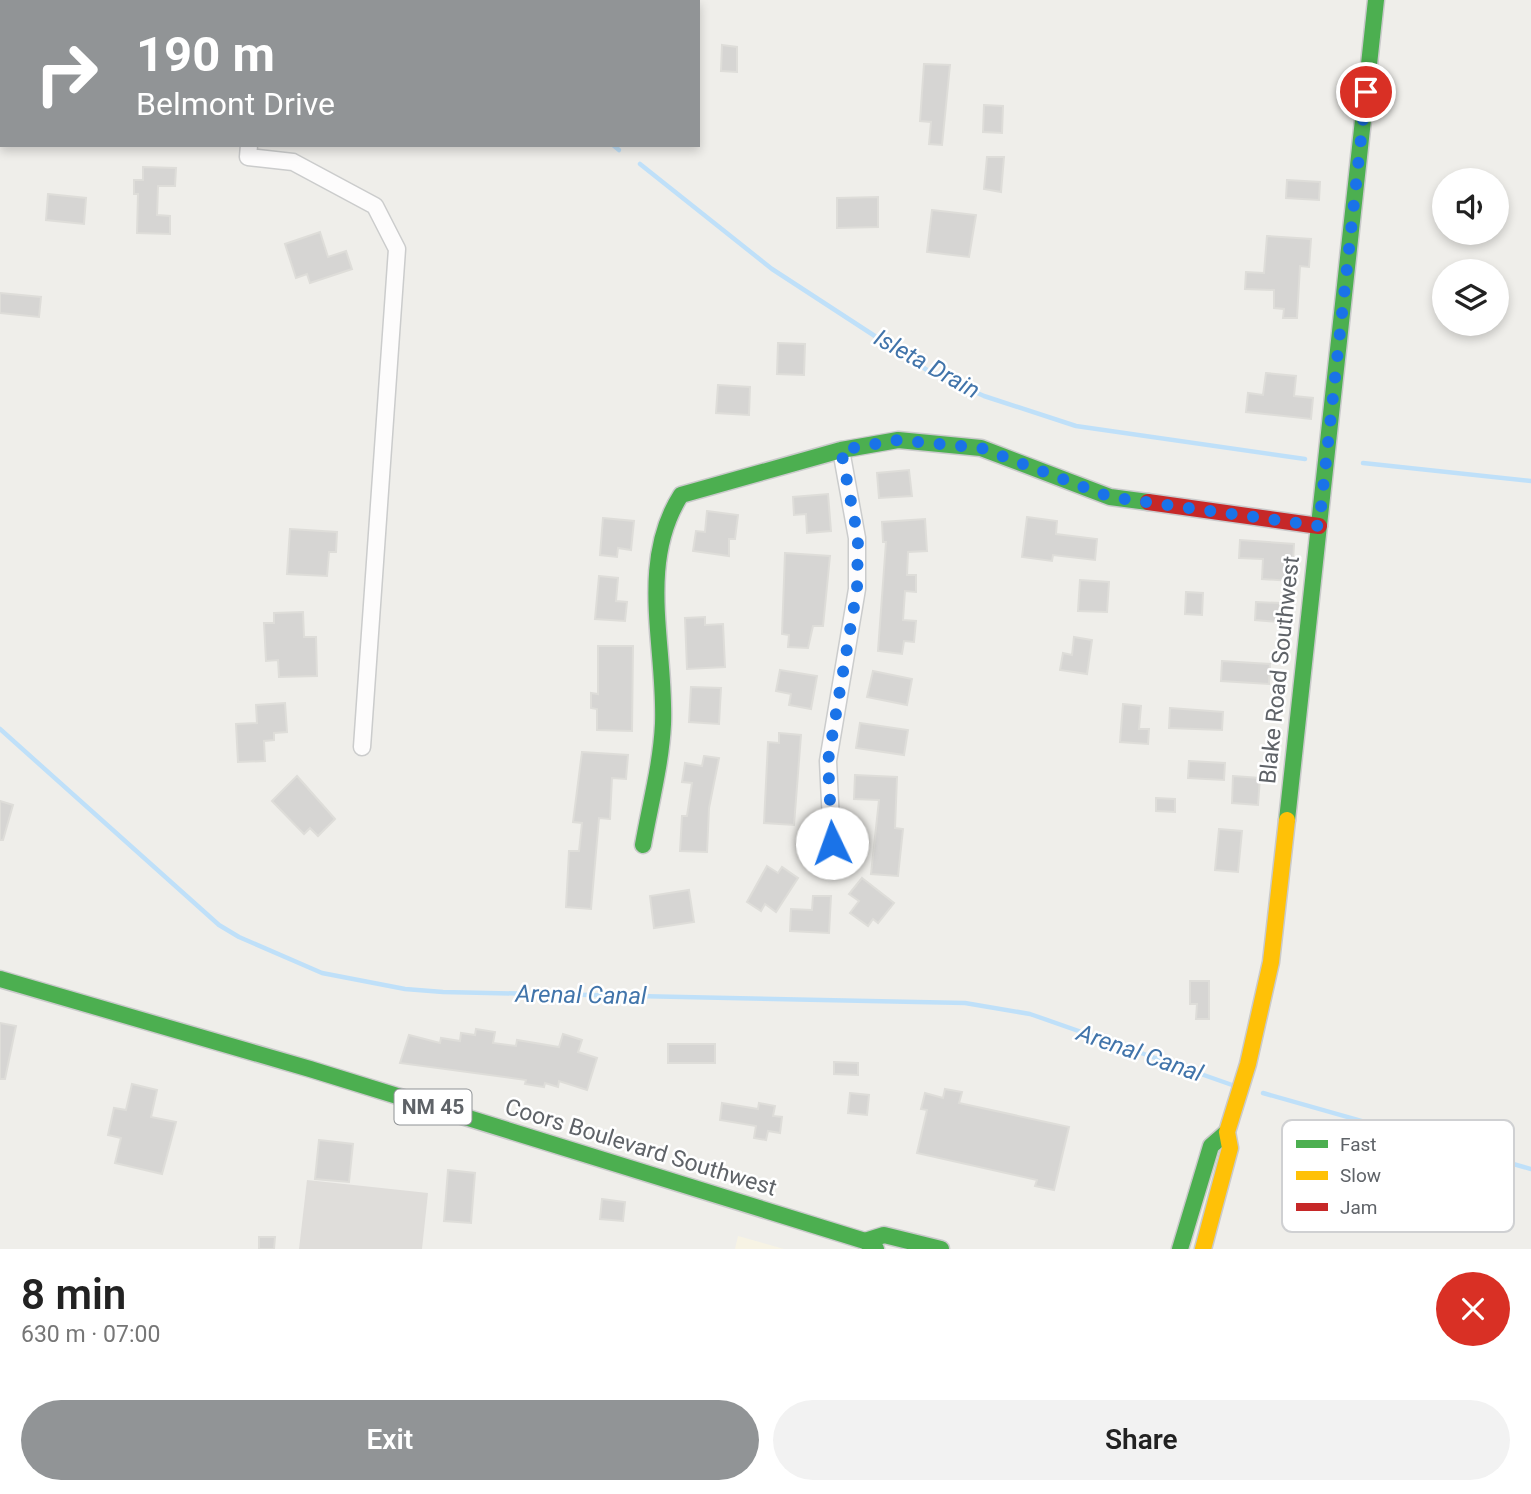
<!DOCTYPE html>
<html lang="en">
<head>
<meta charset="utf-8">
<style>
	:root { --surface:#fff; --page:#f2f2f2; --text:#222; --muted:#767676; --accent:#919496 }
	body { margin:0; font-family:Roboto,sans-serif; background:var(--page); color:var(--text); height:100vh; display:flex; flex-direction:column; font-size:26px; white-space:nowrap }
	* { box-sizing:border-box; margin:0 }
	p { font-size:23px; color:var(--muted) }
	.icon { flex:none; width:38px; height:38px; fill:none; stroke:currentColor; stroke-width:2; stroke-linecap:round; stroke-linejoin:round }
	.map { position:relative; height:1249px; overflow:hidden }
	.drawer { display:flex; flex-direction:column; background:var(--surface); flex:1 }
	.drawer>* { flex:none }
	.banner { position:absolute; left:0px; top:0px; width:700px; height:147px; box-shadow:0 4px 10px #0003; background:#919496; color:#fff; overflow:hidden }
	.controls { position:absolute; left:1432px; top:168px; display:grid; gap:14px }
	.controls a { display:grid; place-items:center; width:77px; height:77px; border-radius:50%; background:var(--surface); box-shadow:0 4px 10px #0003; font-size:35px }
	.pin { position:absolute; display:grid; place-items:center; width:60px; height:60px; color:#fff; margin:-30px; border:4px solid #fff; border-radius:50%; box-shadow:0 2px 7px #0007 }
	.me { position:absolute; width:77px; margin:-38px; rotate:357deg; stroke-linejoin:round; filter:drop-shadow(0 0 5px #0008) }
	.turn { display:flex; align-items:center; gap:24px; height:147px; padding:0 21px; font-size:32px }
	.turn .icon { width:91px; height:91px; stroke-width:2.5 }
	.turn b { display:block; font-size:49px; line-height:60px }
	.round { display:grid; place-items:center; flex:none; width:74px; height:74px; border-radius:37px; background:var(--page) }
	.headline { display:flex; align-items:center; justify-content:space-between; height:119px; padding:0 21px }
	h1 { font-size:42px; font-weight:600; line-height:52px }
	.primary-button { display:flex; gap:14px; margin-top:auto; padding:14px 21px }
	.primary-button a { flex:1; height:80px; border-radius:42px; background:var(--accent); color:#fff; font-size:28px; font-weight:600; line-height:80px; text-align:center }
	.primary-button a+a { background:var(--page); color:var(--text) }
	.map>svg:first-child { display:block }
	.commercial { fill:#f7f3e4 }
	.industrial { fill:#dfddda }
	.lines { fill:none; stroke-linecap:round; stroke-linejoin:round }
	.stream { stroke:#bfe0f9; stroke-width:4.5 }
	.building { fill:#d6d5d3; stroke:#deddd9; stroke-width:2 }
	.street-casing { stroke:#cbcccc; stroke-width:19 }
	.fast-casing { stroke:#cacacb; stroke-width:19 }
	.slow-casing { stroke:#cacacb; stroke-width:19 }
	.jam-casing { stroke:#cacacb; stroke-width:19 }
	.street { stroke:#fdfcfc; stroke-width:16 }
	.fast { stroke:#4caf50; stroke-width:16 }
	.slow { stroke:#ffc107; stroke-width:16 }
	.jam { stroke:#c62828; stroke-width:16 }
	.route { stroke:#1a73e8; stroke-width:12; stroke-dasharray:0 21.6 }
	.labels { text-anchor:middle; stroke-width:5; stroke-linejoin:round; paint-order:stroke }
	.shield { fill:#fff; stroke:#8f9295; stroke-width:2 }
	.shield-label { font-size:21px; font-weight:bold; fill:#5f6368 }
	.street-label { font-size:23px; fill:#5f6368; stroke:#fff }
	.water-label { font-size:24px; font-style:italic; fill:#4174aa; stroke:#fff }
	.key { fill:#fff; stroke:#cfd0d2; stroke-width:2 }
	.key-label { font-size:19px; fill:#5f6368 }
</style>
</head>
<body>
<div class="map">
<svg width="1531" height="1249" viewBox="0 0 1531 1249">
	<rect width="100%" height="100%" fill="#efeeea"/>
	<polygon class="commercial" points="738,1236 784,1249 735,1249"/>
	<polygon class="industrial" points="307,1180 428,1193 422,1249 299,1249"/>
	<g class="lines">
		<g class="stream">
			<polyline points="422,0 424,2"/>
			<polyline points="613,145 619,150"/>
			<polyline points="640,164 772,269 927,370 984,396 1076,426 1305,459"/>
			<polyline points="1363,463 1531,481"/>
			<polyline points="0,729 219,925 239,937 322,973 405,989 443,992 965,1003 1030,1014 1235,1086"/>
			<polyline points="1263,1093 1531,1169"/>
		</g>
	</g>
	<g class="building">
		<polygon points="722,45 737,47 737,72 721,71"/>
		<polygon points="924,64 950,65 942,145 929,144 931,122 920,121"/>
		<polygon points="984,105 1003,106 1002,133 983,132"/>
		<polygon points="987,157 1004,157 1001,192 984,189"/>
		<polygon points="143,167 176,168 175,186 158,186 157,215 170,216 170,234 137,233 138,194 134,194 134,180 143,180"/>
		<polygon points="1287,180 1320,182 1319,200 1286,198"/>
		<polygon points="48,194 86,198 84,224 46,220"/>
		<polygon points="878,197 878,227 837,228 837,198"/>
		<polygon points="932,210 976,215 969,257 927,252"/>
		<polygon points="320,232 328,257 346,251 352,269 310,283 307,274 296,278 285,244"/>
		<polygon points="1267,236 1311,239 1309,267 1300,266 1297,318 1283,318 1284,309 1274,308 1274,290 1245,289 1246,272 1264,273"/>
		<polygon points="0,293 41,297 39,317 0,313"/>
		<polygon points="778,343 805,344 804,375 777,374"/>
		<polygon points="1266,373 1296,376 1294,396 1313,398 1311,419 1246,412 1248,393 1263,395"/>
		<polygon points="718,385 750,387 749,415 716,413"/>
		<polygon points="909,470 912,496 879,498 877,473"/>
		<polygon points="828,494 831,531 807,533 806,514 794,515 793,497"/>
		<polygon points="707,511 738,515 735,539 729,539 729,556 693,551 696,531 705,532"/>
		<polygon points="1027,517 1057,521 1056,534 1097,539 1095,560 1053,555 1052,561 1022,557"/>
		<polygon points="603,518 634,521 631,550 618,548 617,557 600,555"/>
		<polygon points="925,519 927,551 908,552 907,575 916,575 916,592 905,591 903,620 916,621 914,642 904,641 902,654 878,651 886,542 883,542 882,522"/>
		<polygon points="290,529 337,532 336,552 329,552 327,576 287,574"/>
		<polygon points="1240,540 1294,544 1292,581 1262,579 1263,559 1239,558"/>
		<polygon points="785,553 830,556 823,626 813,626 808,648 788,647 789,635 782,634"/>
		<polygon points="599,576 618,578 616,601 627,602 625,621 595,619"/>
		<polygon points="1080,580 1109,582 1107,612 1078,611"/>
		<polygon points="1186,592 1203,593 1202,615 1185,614"/>
		<polygon points="1256,602 1280,603 1279,622 1255,620"/>
		<polygon points="303,612 304,637 316,637 317,676 279,677 278,660 266,661 264,623 274,623 274,613"/>
		<polygon points="705,617 705,625 723,624 725,667 687,669 685,618"/>
		<polygon points="1074,637 1092,640 1087,674 1060,670 1063,653 1072,655"/>
		<polygon points="598,646 633,646 632,731 597,730 597,709 591,708 591,693 598,694"/>
		<polygon points="1222,661 1270,664 1269,684 1221,681"/>
		<polygon points="780,670 817,676 811,709 789,705 791,694 776,691"/>
		<polygon points="873,671 912,679 907,705 867,697"/>
		<polygon points="691,687 721,688 719,724 689,722"/>
		<polygon points="285,703 287,732 274,733 274,740 264,741 265,761 238,762 236,724 257,723 256,705"/>
		<polygon points="1123,704 1141,706 1139,729 1149,729 1148,744 1120,742"/>
		<polygon points="1170,708 1223,712 1222,730 1169,728"/>
		<polygon points="860,723 908,730 904,755 856,748"/>
		<polygon points="779,733 801,735 794,825 764,823 768,742 779,743"/>
		<polygon points="582,752 628,755 626,779 612,778 610,819 599,818 591,909 566,907 569,851 579,851 582,823 573,822"/>
		<polygon points="704,756 719,758 709,808 707,852 680,851 682,816 687,816 692,783 682,782 685,763 702,766"/>
		<polygon points="1189,761 1225,763 1224,780 1188,778"/>
		<polygon points="855,775 897,777 895,828 903,829 898,876 871,874 879,800 854,799"/>
		<polygon points="297,776 335,819 318,836 310,828 304,834 272,801"/>
		<polygon points="1233,776 1260,778 1258,805 1232,803"/>
		<polygon points="1156,798 1175,799 1175,812 1156,811"/>
		<polygon points="0,801 13,805 3,840 0,840"/>
		<polygon points="1219,829 1242,831 1238,872 1215,870"/>
		<polygon points="767,866 778,873 782,867 798,878 776,912 765,904 761,911 747,902"/>
		<polygon points="862,878 894,903 878,923 873,919 868,926 850,913 859,901 849,894"/>
		<polygon points="689,890 694,922 654,928 650,896"/>
		<polygon points="813,896 831,896 829,933 790,931 791,909 812,910"/>
		<polygon points="1190,981 1209,981 1209,1019 1196,1019 1197,1004 1190,1004"/>
		<polygon points="0,1023 16,1026 5,1079 0,1079"/>
		<polygon points="476,1029 495,1032 493,1043 516,1046 517,1040 559,1047 563,1034 582,1040 578,1052 597,1058 587,1090 559,1081 558,1087 545,1083 544,1087 525,1084 526,1080 400,1063 409,1035 440,1043 441,1038 460,1041 461,1033 475,1035"/>
		<rect x="668" y="1044" width="47" height="19"/>
		<polygon points="834,1062 858,1063 858,1075 834,1074"/>
		<polygon points="132,1084 157,1090 151,1117 176,1122 162,1174 115,1163 121,1138 108,1135 114,1108 126,1110"/>
		<polygon points="945,1089 962,1092 959,1103 1069,1127 1054,1190 1035,1186 1037,1180 917,1153 927,1110 921,1109 925,1093 943,1098"/>
		<polygon points="850,1093 869,1095 867,1115 848,1113"/>
		<polygon points="722,1103 758,1109 759,1103 775,1106 773,1116 782,1117 780,1133 768,1131 766,1140 754,1138 756,1126 720,1120"/>
		<polygon points="319,1140 353,1144 349,1182 315,1179"/>
		<polygon points="448,1170 475,1173 471,1223 444,1221"/>
		<polygon points="602,1199 625,1202 623,1221 600,1219"/>
		<polygon points="259,1237 275,1237 274,1249 259,1249"/>
	</g>
	<g class="lines">
		<defs>
			<g id="street">
				<polyline points="261,2 262,0"/>
				<polyline points="249,145 248,157 293,162 375,206 397,249 362,747"/>
				<polyline points="832,843 828,761 857,589 857,538 841,450"/>
			</g>
			<g id="fast">
				<polyline points="1287,820 1376,0"/>
				<path d="M643 845C650 805 661 765 663 724 666 647 637 564 681 495L841 450 898 440 981 448 1110 497 1148 502"/>
				<polyline points="0,979 310,1069 865,1241 876,1249"/>
				<polyline points="865,1241 884,1235 941,1249"/>
				<polyline points="1180,1249 1211,1146 1227,1132"/>
			</g>
			<polyline id="slow" points="1203,1249 1230,1148 1227,1132 1248,1064 1271,962 1287,820"/>
			<polyline id="jam" points="1148,502 1319,526"/>
		</defs>
		<use href="#street" class="street-casing"/>
		<use href="#fast" class="fast-casing"/>
		<use href="#slow" class="slow-casing"/>
		<use href="#jam" class="jam-casing"/>
		<use href="#street" class="street"/>
		<use href="#fast" class="fast"/>
		<use href="#slow" class="slow"/>
		<use href="#jam" class="jam"/>
	</g>
	<g class="lines">
		<polyline class="route" points="832,843 828,761 857,589 858,538 841,450 898,440 981,448 1110,497 1319,526 1366,92"/>
	</g>
	<g class="labels">
		<rect class="shield" x="394.5" y="1089.5" width="77" height="35" rx="5"/>
		<g class="shield-label">
			<text x="433" y="1114">NM 45</text>
		</g>
		<g class="street-label">
			<text transform="translate(1279 670) rotate(-84)" y="8">Blake Road Southwest</text>
			<text transform="translate(641 1147) rotate(17)" y="8">Coors Boulevard Southwest</text>
		</g>
		<g class="water-label">
			<text transform="translate(927 364) rotate(29)" y="8">Isleta Drain</text>
			<text transform="translate(581 995) rotate(1)" y="8">Arenal Canal</text>
			<text transform="translate(1140 1053) rotate(19)" y="8">Arenal Canal</text>
		</g>
	</g>
	<rect x="1282" y="1120" width="232" height="112" rx="10" class="key"/>
	<rect x="1296" y="1140" width="32" height="8" fill="#4caf50"/>
	<rect x="1296" y="1171" width="32" height="9" fill="#ffc107"/>
	<rect x="1296" y="1203" width="32" height="8" fill="#c62828"/>
	<g class="key-label">
		<text x="1340" y="1151">Fast</text>
		<text x="1340" y="1182">Slow</text>
		<text x="1340" y="1214">Jam</text>
	</g>
</svg>
<div class="controls">
<a><svg class="icon" aria-label="sound" viewBox="0 0 24 24"><path d="M4 9h4l5-4v14l-5-4H4zM17 9q2 3 0 6"/></svg></a>
<a><svg class="icon" aria-label="layers" viewBox="0 0 24 24"><path d="M12 4l9 5-9 5-9-5zM3 14l9 5 9-5"/></svg></a>
</div>
<div class="pin" style="left:1366px;top:92px;background:#d93025"><svg class="icon" aria-label="arrive" viewBox="0 0 24 24"><path d="M6 21V4h12l-3 4 3 4H6"/></svg></div>
<svg class="me" style="left:832px;top:843px" viewBox="-20 -20 40 40"><circle r="19" fill="#fff"/><path d="M0-13L10 11 0 6-10 11z" fill="#1a73e8"/></svg>
<div class="banner">
<div class="turn"><svg class="icon" aria-label="right" viewBox="0 0 24 24"><path d="M7 20v-9h11M14 6l5 5-5 5"/></svg><div><b>190 m</b>Belmont Drive</div></div>
</div>
</div>
<section class="drawer">
<div class="headline"><div><h1>8 min</h1><p>630 m · 07:00</p></div><a class="round" style="background:#d93025;color:#fff"><svg class="icon" aria-label="close" viewBox="0 0 24 24"><path d="M6 6l12 12M18 6L6 18"/></svg></a></div>
<div class="primary-button"><a>Exit</a><a>Share</a></div>
</section>
</body>
</html>
